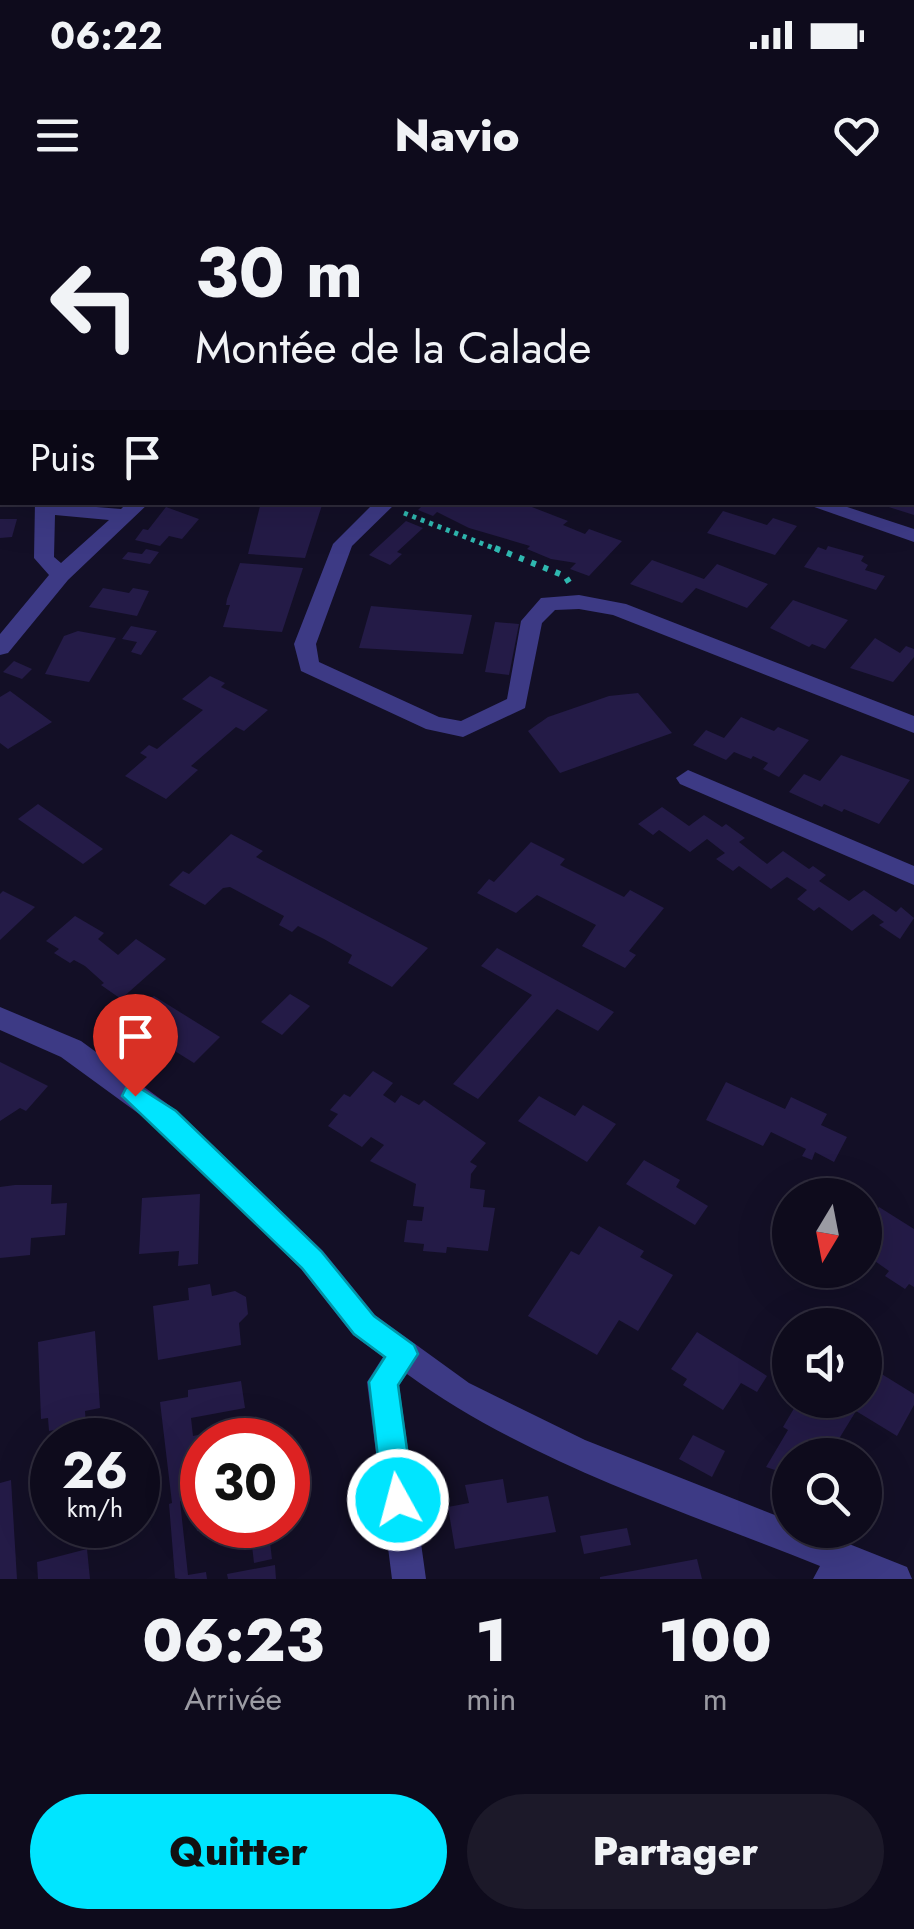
<!DOCTYPE html>
<html lang="fr">
<head>
<meta charset="utf-8">
<style>
	:root { --surface:#0e0b1c; --page:#1c1929; --text:#f1f3f6; --muted:#9b9ba3; --line:#2e2b3b; --accent:#00e5ff }
	body { margin:0; font-family:Jost,sans-serif; background:var(--page); color:var(--text); height:100vh; display:flex; flex-direction:column; font-size:38px; white-space:nowrap }
	* { box-sizing:border-box; margin:0 }
	p { font-size:32px; color:var(--muted) }
	.icon { flex:none; width:55px; height:55px; fill:none; stroke:currentColor; stroke-width:2; stroke-linecap:round; stroke-linejoin:round }
	.map { position:relative; height:1379px; overflow:hidden }
	.panel { display:flex; flex-direction:column; background:var(--surface); flex:1 }
	.panel>* { flex:none }
	.banner { position:absolute; left:0px; top:0px; width:915px; height:305px; box-shadow:0 10px 40px #0002,0 0 0 2px var(--line); background:#0e0b1c; color:var(--text); overflow:hidden }
	.needle { width:65px; rotate:190deg }
	.tools { position:absolute; left:772px; top:978px; display:grid; gap:20px }
	.tools a { display:grid; place-items:center; width:110px; height:110px; border-radius:50%; background:var(--surface); box-shadow:0 10px 40px #0002,0 0 0 2px var(--line); font-size:50px }
	.speed { position:absolute; left:30px; top:1218px; display:flex; gap:20px; font-size:50px; font-weight:700; text-align:center }
	.speed>* { display:grid; place-content:center; width:130px; height:130px; border-radius:50%; background:var(--surface); box-shadow:0 10px 40px #0002,0 0 0 2px var(--line); line-height:1 }
	.speed small { font-size:25px; font-weight:400 }
	.speed .limit { border:15px solid #d22; background:#fff; color:#111 }
	.pin { position:absolute; display:grid; place-items:center; width:85px; height:85px; color:#fff; margin:-102px -42px; border-radius:50% 50% 50% 0; rotate:-45deg; box-shadow:0 0 10px #0007 }
	.pin .icon { rotate:45deg }
	.me { position:absolute; width:110px; margin:-55px; rotate:353deg; stroke-linejoin:round; filter:drop-shadow(0 0 8px #0008) }
	.turn { display:flex; align-items:center; gap:35px; height:210px; padding:0 30px; font-size:45px }
	.turn .icon { width:130px; height:130px; stroke-width:2.5 }
	.turn b { display:block; font-size:70px; line-height:85px }
	.then { display:flex; align-items:center; height:95px; padding:0 30px; background:#0003; gap:20px; font-size:38px }
	.eta { display:flex; justify-content:space-evenly; align-items:center; height:170px; text-align:center }
	.eta b { font-size:60px; font-weight:800; line-height:70px }
	.action { display:flex; gap:20px; margin-top:auto; padding:20px 30px }
	.action a { flex:1; height:115px; border-radius:60px; background:var(--accent); color:#111; font-size:40px; font-weight:800; line-height:115px; text-align:center }
	.action a+a { background:var(--page); color:var(--text) }
	.status { display:flex; justify-content:space-between; align-items:center; height:70px; padding:0 50px; background:var(--surface); direction:ltr }
	.status svg { height:28px; fill:currentColor }
	header { display:flex; justify-content:space-between; align-items:center; height:130px; padding:0 30px; background:var(--surface); font-size:45px; font-weight:800 }
	.map>svg:first-child { display:block }
	.building { fill:#241b47 }
	.lines { fill:none; stroke-linecap:round; stroke-linejoin:round }
	.path-far1 { stroke:#2fb8b0; stroke-width:5; stroke-dasharray:4 5; stroke-linecap:butt }
	.path { stroke:#2fb8b0; stroke-width:6; stroke-dasharray:5 8; stroke-linecap:butt }
	.minor { fill:#3d3a85; fill-rule:evenodd }
	.route { fill:#00e5ff; stroke:#0095a6; stroke-width:2.5 }
</style>
</head>
<body>
<div class="status"><b>06:22</b><svg viewBox="0 0 49 12"><path d="M0 12V9h3v3zM5 12V6h3v6zM10 12V3h3v9zM15 12V0h3v12zM26 1h20v11H26zM47 4h2v5h-2z"/></svg></div>
<header><svg class="icon" aria-label="menu" viewBox="0 0 24 24"><path d="M4 6h16M4 12h16M4 18h16"/></svg>Navio<svg class="icon" aria-label="heart" viewBox="0 0 24 24"><path d="M12 20l-8-8c-3-5 5-10 8-4 3-6 11-1 8 4z"/></svg></header>
<div class="map">
<svg width="914" height="1379" viewBox="0 0 914 1379">
	<rect width="100%" height="100%" fill="#130f26"/>
	<g class="building">
		<polygon points="261,302 323,302 305,358 248,354"/>
		<polygon points="426,302 519,302 568,321 563,325 585,334 589,329 622,341 589,376 570,369 576,363 551,359 527,349 530,346 469,328 437,312 433,316 418,310"/>
		<polygon points="876,302 914,302 914,315 876,303"/>
		<polygon points="166,307 199,319 182,339 169,336 160,346 135,340 143,329 148,330"/>
		<polygon points="723,311 767,325 773,318 797,326 775,355 707,333"/>
		<polygon points="0,319 17,319 12,337 0,338"/>
		<polygon points="406,321 423,328 397,352 402,354 390,365 369,355"/>
		<polygon points="828,346 864,356 861,361 868,365 865,370 885,376 876,390 804,367 818,347 826,350"/>
		<polygon points="146,349 159,352 150,364 122,359 128,352 142,354"/>
		<polygon points="652,360 704,379 717,364 768,384 747,408 696,388 682,403 630,384"/>
		<polygon points="240,363 303,368 282,432 223,427 230,405 226,405 227,399"/>
		<polygon points="103,388 129,393 133,388 149,391 137,416 89,407"/>
		<polygon points="793,400 848,420 825,449 812,444 809,447 770,428"/>
		<polygon points="371,406 472,415 463,454 359,448"/>
		<polygon points="495,422 519,424 509,475 485,472"/>
		<polygon points="131,426 157,431 141,455 131,452 137,442 122,439"/>
		<polygon points="78,431 116,438 89,482 45,474 64,436"/>
		<polygon points="875,438 900,453 906,446 914,449 914,457 893,482 850,468"/>
		<polygon points="14,461 32,469 22,479 3,472"/>
		<polygon points="210,476 225,483 221,487 268,510 244,531 236,527 191,566 198,570 166,599 125,576 147,557 140,553 149,545 157,549 203,510 182,499"/>
		<polygon points="10,491 52,522 8,549 0,543 0,497"/>
		<polygon points="638,493 672,533 560,573 528,531 548,517 609,496"/>
		<polygon points="741,517 774,531 778,527 809,540 779,577 763,569 768,563 753,556 751,559 734,552 726,560 693,545 706,530 724,538"/>
		<polygon points="841,555 910,580 879,624 844,609 842,612 824,604 822,607 789,592 804,574 820,581"/>
		<polygon points="38,604 103,649 83,664 18,619"/>
		<polygon points="662,607 689,626 704,615 722,627 726,624 745,638 739,642 767,664 783,651 809,669 813,666 826,675 819,681 849,701 864,690 896,712 901,707 914,718 900,739 879,725 884,722 873,714 852,731 819,707 814,711 797,699 807,690 787,677 771,689 739,666 733,671 716,659 725,653 707,639 690,652 659,630 653,635 638,624"/>
		<polygon points="231,634 263,651 256,657 428,748 392,787 348,763 352,755 324,739 298,726 292,732 279,725 284,716 230,687 223,688 205,705 169,685 183,671 189,674"/>
		<polygon points="531,642 565,659 560,665 624,697 630,690 664,708 629,751 636,755 625,768 582,746 596,725 537,695 516,713 477,693 489,679 494,682"/>
		<polygon points="3,691 35,707 0,740 0,694"/>
		<polygon points="75,716 104,733 98,739 118,755 136,739 166,759 121,799 101,785 104,783 85,766 74,760 70,763 54,753 59,749 46,741"/>
		<polygon points="497,748 614,812 598,831 557,809 478,899 453,884 532,795 481,766"/>
		<polygon points="290,794 310,806 282,835 261,822"/>
		<polygon points="154,796 220,837 194,863 122,818"/>
		<polygon points="0,862 48,886 26,911 20,908 0,921"/>
		<polygon points="373,871 393,883 383,895 395,903 401,895 419,905 424,900 486,943 470,962 477,966 471,974 470,988 485,990 483,1007 495,1008 488,1051 447,1047 446,1053 423,1051 424,1044 404,1042 407,1020 422,1021 424,1007 413,1006 416,984 370,961 384,945 371,937 362,947 328,926 338,914 330,910 344,894 350,897"/>
		<polygon points="726,882 785,909 791,897 827,914 821,925 847,937 834,962 815,952 812,960 802,956 806,949 771,932 763,946 706,920"/>
		<polygon points="539,896 575,916 583,905 616,924 587,962 518,921"/>
		<polygon points="644,960 680,980 676,987 708,1006 695,1025 626,984"/>
		<polygon points="15,985 52,985 51,1004 67,1003 65,1035 31,1038 30,1055 0,1058 0,987"/>
		<polygon points="200,994 198,1064 178,1066 179,1051 139,1054 142,998"/>
		<polygon points="879,1007 914,1029 914,1087 909,1084 905,1089 885,1076 889,1071 865,1054 865,1024"/>
		<polygon points="599,1026 644,1051 640,1057 673,1075 638,1131 619,1120 597,1155 528,1116 571,1051 579,1055"/>
		<polygon points="210,1084 212,1096 235,1091 246,1097 248,1114 239,1123 241,1145 158,1160 153,1106 189,1100 188,1088"/>
		<polygon points="95,1131 100,1208 85,1211 86,1224 49,1231 48,1218 41,1219 38,1142"/>
		<polygon points="697,1132 767,1176 757,1192 741,1183 723,1210 683,1185 687,1179 671,1169"/>
		<polygon points="880,1173 914,1194 914,1205 897,1236 856,1211 837,1242 857,1255 790,1255 790,1275 766,1267 788,1230 783,1227 799,1200 865,1200 865,1178 874,1183"/>
		<polygon points="241,1181 245,1208 191,1218 193,1236 259,1223 261,1240 202,1240 202,1325 219,1327 197,1331 193,1299 180,1301 188,1375 206,1372 207,1379 179,1379 175,1378 169,1304 172,1303 160,1202 188,1197 188,1190"/>
		<polygon points="693,1235 725,1251 712,1277 679,1259"/>
		<polygon points="503,1279 507,1303 548,1296 556,1332 455,1349 448,1307 469,1303 465,1285"/>
		<polygon points="11,1280 17,1379 0,1379 0,1283"/>
		<polygon points="627,1328 631,1345 584,1354 580,1336"/>
		<polygon points="269,1334 272,1359 254,1363 251,1337"/>
		<polygon points="87,1349 90,1379 38,1379 37,1362"/>
		<polygon points="697,1359 702,1379 600,1379 600,1377"/>
		<polygon points="275,1365 276,1379 228,1379 227,1374"/>
	</g>
	<g class="lines">
		<polyline class="path-far1" points="404,313 501,351"/>
		<polyline class="path" points="495,348 565,376 570,384"/>
		<g class="minor">
			<polygon points="438,0 459,0 460,2 440,2"/>
			<polygon points="695,0 723,0 724,2 697,2"/>
			<rect x="912" y="157" width="2" height="10"/>
			<rect x="912" y="208" width="2" height="12"/>
			<path d="M35 302 121 309 128 302H150L68 380 8 453 0 455V434L49 375 34 358ZM55 315 109 320 61 363 54 357Z"/>
			<polygon points="375,302 397,302 352,346 316,444 319,462 439,517 461,521 507,499 521,421 541,398 579,395 626,404 914,516 914,533 613,415 579,409 555,410 542,423 525,508 463,537 426,529 301,471 294,444 333,344"/>
			<polygon points="800,302 832,302 914,329 914,342"/>
			<polygon points="688,570 914,666 914,685 680,584 676,578"/>
			<path d="M0 807 81 841 177 911 323 1051 375 1115 469 1183 585 1240 790 1321V1330H814L907 1367 912 1379H813L820 1366C681 1310 529 1263 407 1174L399 1185 426 1379H392L367 1182 383 1157 353 1135 301 1069 157 927 61 857 0 830Z"/>
		</g>
	</g>
	<polygon class="route" points="135,885 176,911 321,1051 374,1116 414,1145 418,1154 398,1185 414,1300 409,1311 398,1315 388,1311 383,1300 369,1182 385,1157 354,1134 302,1068 122,896 126,888"/>
</svg>
<div class="tools">
<a><svg class="needle" viewBox="-14 -14 28 28"><path d="M0-13l5 13h-10z" fill="#e53935"/><path d="M0 13l5-13h-10z" fill="#9b9ba3"/></svg></a>
<a><svg class="icon" aria-label="sound" viewBox="0 0 24 24"><path d="M4 9h4l5-4v14l-5-4H4zM17 9q2 3 0 6"/></svg></a>
<a><svg class="icon" aria-label="search" viewBox="0 0 24 24"><circle cx="10" cy="10" r="6"/><path d="M15 15l6 6"/></svg></a>
</div>
<div class="speed"><div>26<small>km/h</small></div><div class="limit">30</div></div>
<div class="pin" style="left:135px;top:896px;background:#d93025"><svg class="icon" aria-label="arrive" viewBox="0 0 24 24"><path d="M6 21V4h12l-3 4 3 4H6"/></svg></div>
<svg class="me" style="left:398px;top:1300px" viewBox="-20 -20 40 40"><circle r="17" fill="#00e5ff" stroke="#fff" stroke-width="3"/><path d="M0-11L8 9 0 5-8 9z" fill="#fff"/></svg>
<div class="banner">
<div class="turn"><svg class="icon" aria-label="left" viewBox="0 0 24 24"><path d="M17 20v-9H6M10 6l-5 5 5 5"/></svg><div><b>30 m</b>Montée de la Calade</div></div>
<div class="then">Puis<svg class="icon" aria-label="arrive" viewBox="0 0 24 24"><path d="M6 21V4h12l-3 4 3 4H6"/></svg></div>
</div>
</div>
<section class="panel">
<div class="eta">
<div><b>06:23</b><p>Arrivée</p></div>
<div><b>1</b><p>min</p></div>
<div><b>100</b><p>m</p></div>
</div>
<div class="action"><a>Quitter</a><a>Partager</a></div>
</section>
</body>
</html>
